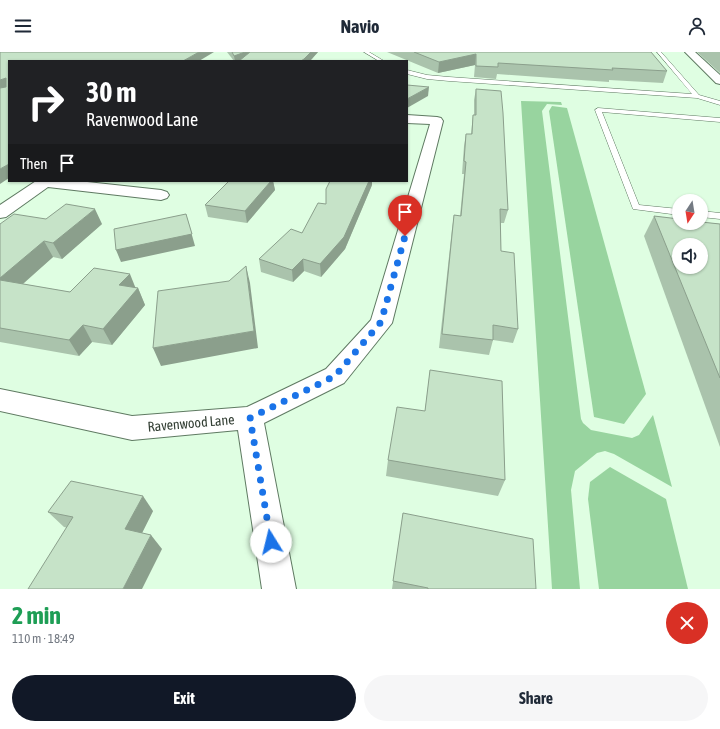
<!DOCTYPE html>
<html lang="en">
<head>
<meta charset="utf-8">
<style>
	:root { --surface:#fff; --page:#f6f6f7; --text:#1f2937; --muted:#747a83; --accent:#111827 }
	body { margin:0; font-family:"Asap Condensed",sans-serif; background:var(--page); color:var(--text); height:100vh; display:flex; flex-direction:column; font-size:15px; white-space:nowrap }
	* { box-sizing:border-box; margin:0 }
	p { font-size:13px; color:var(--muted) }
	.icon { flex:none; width:22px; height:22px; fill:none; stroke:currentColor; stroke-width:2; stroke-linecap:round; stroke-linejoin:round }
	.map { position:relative; height:537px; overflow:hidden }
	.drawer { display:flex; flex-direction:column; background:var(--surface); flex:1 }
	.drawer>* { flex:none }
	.hud { position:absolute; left:8px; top:8px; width:400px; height:122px; border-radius:0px; box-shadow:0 1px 3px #0004; background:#202124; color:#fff; overflow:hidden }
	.needle { width:26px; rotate:192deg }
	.buttons { position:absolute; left:672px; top:142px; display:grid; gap:8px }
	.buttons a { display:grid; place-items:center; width:36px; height:36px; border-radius:50%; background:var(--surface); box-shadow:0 1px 3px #0004; font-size:20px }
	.pin { position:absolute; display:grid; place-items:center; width:34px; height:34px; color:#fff; margin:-41px -17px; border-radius:50% 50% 50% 0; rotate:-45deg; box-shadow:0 0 4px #0007 }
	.pin .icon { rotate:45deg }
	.me { position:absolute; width:44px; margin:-22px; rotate:351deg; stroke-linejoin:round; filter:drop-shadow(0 0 3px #0008) }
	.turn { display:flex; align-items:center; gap:14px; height:84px; padding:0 12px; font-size:18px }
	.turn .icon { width:52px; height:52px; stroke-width:2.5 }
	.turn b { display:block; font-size:28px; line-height:34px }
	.then { display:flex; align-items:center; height:38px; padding:0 12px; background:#0003; gap:8px; font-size:15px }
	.round { display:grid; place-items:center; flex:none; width:42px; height:42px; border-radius:21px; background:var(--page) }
	.head { display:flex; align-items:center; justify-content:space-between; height:68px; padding:0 12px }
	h1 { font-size:24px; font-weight:700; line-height:30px; color:#1e9e55 }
	.action { display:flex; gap:8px; margin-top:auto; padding:8px 12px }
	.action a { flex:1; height:46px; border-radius:24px; background:var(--accent); color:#fff; font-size:16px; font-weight:700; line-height:46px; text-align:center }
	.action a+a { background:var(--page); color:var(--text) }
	header { display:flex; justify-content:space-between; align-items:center; height:52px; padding:0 12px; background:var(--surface); font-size:18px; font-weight:700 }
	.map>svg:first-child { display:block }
	.water { fill:#98d49f }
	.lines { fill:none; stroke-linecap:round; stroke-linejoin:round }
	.lane-casing { stroke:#5f7a62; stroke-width:1 }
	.street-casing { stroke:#5f7a62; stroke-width:2 }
	.lane { fill:#fff; fill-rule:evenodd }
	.street { fill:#fff; fill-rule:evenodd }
	.wall { fill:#aac3ac }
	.shaded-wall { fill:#8b9f8c }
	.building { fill:#c6e3c8; stroke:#8b9f8c; fill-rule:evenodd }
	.route { stroke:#1a73e8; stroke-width:7; stroke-dasharray:0 12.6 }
	.labels { text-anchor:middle; stroke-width:3.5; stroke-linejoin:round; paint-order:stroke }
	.street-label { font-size:14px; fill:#333f34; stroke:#fff }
</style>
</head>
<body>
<header><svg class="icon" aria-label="menu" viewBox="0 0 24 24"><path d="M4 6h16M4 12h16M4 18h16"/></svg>Navio<svg class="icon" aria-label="person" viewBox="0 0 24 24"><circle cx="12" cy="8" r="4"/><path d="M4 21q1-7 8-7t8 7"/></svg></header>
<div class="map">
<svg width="720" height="537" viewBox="0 0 720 537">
	<rect width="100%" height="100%" fill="#dffee2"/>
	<g class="water">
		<polygon points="521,49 561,50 562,53 547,52 542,59 581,367 583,371 591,378 632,386 639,383 653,363 672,435 614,402 605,399 597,401 575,419 571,438 580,537 552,537"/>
		<polygon points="552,54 567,56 646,342 624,372 594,365 549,59"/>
		<polygon points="610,415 666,447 688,537 599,537 588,447 590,430"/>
	</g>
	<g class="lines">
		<defs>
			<g id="lane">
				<polygon points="364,0 369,0 384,9 379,9"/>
				<polygon points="657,0 661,0 699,43 720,49 720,53 697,46 449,29 427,27 407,22 407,18 427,23 449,25 692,42"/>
				<polygon points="598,56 720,66 720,70 602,60 639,153 679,157 679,163 633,157 595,58"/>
				<polygon points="701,159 720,161 720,167 701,165"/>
			</g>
			<g id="street">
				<polygon points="685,0 695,0 720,23 720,32 716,31"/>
				<polygon points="407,63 437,65 441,66 443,69 392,271 344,331 264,371 296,537 262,537 238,378 132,388 0,359 0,337 132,364 247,355 326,317 371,268 430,72 407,71"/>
				<polygon points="36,129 78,129 161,138 167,140 169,143 167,146 161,148 48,135 6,165 0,166 0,153"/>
			</g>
		</defs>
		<use href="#lane" class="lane-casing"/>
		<use href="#street" class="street-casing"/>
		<use href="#lane" class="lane"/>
		<use href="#street" class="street"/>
	</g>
	<g class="wall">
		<polygon points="227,0 318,0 310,9 234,9"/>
		<polygon points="387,0 651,0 667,19 663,31 609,28 609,30 497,22 496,27 474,25 475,13 438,21"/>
		<polygon points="697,0 720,0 720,21"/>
		<polygon points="476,37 508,158 504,171 501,171 501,199 518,277 513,291 493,288 489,303 439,296 452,177 454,163 460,164 464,122 462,122 464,94 466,82 471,82 473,63 474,63 474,48"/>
		<polygon points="229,129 273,129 275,138 247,171 208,165 205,153"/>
		<polygon points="372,133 345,197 321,225 304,219 293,230 261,220 259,207 302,181 326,152"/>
		<polygon points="654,164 720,172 720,395 644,184"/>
		<polygon points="0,172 102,172 62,207 53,205 23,232 70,240 138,236 145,253 112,293 92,290 79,304 0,290"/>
		<polygon points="430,318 505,428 498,444 386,424 388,408 425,359"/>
		<polygon points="153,459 142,481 162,497 64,475 48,460"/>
		<polygon points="403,461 536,537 392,537"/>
	</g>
	<g class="shaded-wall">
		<polygon points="199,0 214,0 199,9 183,9"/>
		<polygon points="245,0 253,0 244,9 235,9 234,4"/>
		<polygon points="311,0 318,0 310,9 301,9"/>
		<polygon points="476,2 475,13 438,21 439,10"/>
		<polygon points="6,26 9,33 0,38 0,28"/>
		<polygon points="429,35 428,44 407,56 407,47"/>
		<polygon points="9,112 9,126 0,132 0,117"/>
		<polygon points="271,129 273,129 275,138 247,171 245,159"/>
		<polygon points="369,129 372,129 372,133 345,197 321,225 320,212"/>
		<polygon points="95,157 102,172 62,207 53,191"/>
		<polygon points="186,162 195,194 121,210 116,198"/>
		<polygon points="44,189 53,205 9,244 0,232 0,226"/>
		<polygon points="303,207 304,219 293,230 292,218"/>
		<polygon points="246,214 250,231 258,296 161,314 153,296 254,279"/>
		<polygon points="130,222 136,237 138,236 145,253 112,293 103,277 119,233"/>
		<polygon points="83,273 92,290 79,304 69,288"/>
		<polygon points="143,444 153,459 137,491 125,477"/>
		<polygon points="151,483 162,497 142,537 123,537"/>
	</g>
	<g class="building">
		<polygon points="0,0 199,0 183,9 9,9 9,112 0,117 0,36 6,35 6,26 0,28"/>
		<polygon points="232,0 245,0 234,4"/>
		<polygon points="250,0 311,0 304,7 301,9 239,9"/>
		<polygon points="414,0 651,0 667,19 612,16 613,18 498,11 498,15 476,14 476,2 439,10"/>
		<polygon points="407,33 429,35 407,47"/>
		<polygon points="476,37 501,39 503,61 508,158 500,157 501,199 514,201 518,277 493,273 493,288 442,282 454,163 461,164 466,110 464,109 466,82 472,82 473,63 476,63"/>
		<polygon points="229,129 271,129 245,159 205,153"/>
		<polygon points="330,129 369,129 344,185 320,212 303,207 292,218 259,207 291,177 302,181 318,151 326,152 326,137"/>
		<polygon points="66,152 95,157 53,191 44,189 0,226 0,172 14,162 46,167"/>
		<polygon points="186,162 192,182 116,198 114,177"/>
		<path d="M654 164 679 167V171H701V170L720 172V326ZM679 193H701V215H679Z"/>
		<polygon points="246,214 254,279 153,296 158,239 229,229"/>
		<polygon points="94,216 130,222 119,233 138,236 103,277 83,273 69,288 0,276 0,228 70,240"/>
		<polygon points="430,318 502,329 505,428 388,408 397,355 425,359"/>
		<polygon points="71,429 143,444 125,477 151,483 123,537 28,537 73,465 48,460"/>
		<polygon points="403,461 533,487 536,537 428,537 428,536 393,529"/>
	</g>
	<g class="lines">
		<polyline class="route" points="271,490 250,366 335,324 381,270 405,184"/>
	</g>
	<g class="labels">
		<g class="street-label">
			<text transform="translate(191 371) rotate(-5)" y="5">Ravenwood Lane</text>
		</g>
	</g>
</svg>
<div class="buttons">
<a><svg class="needle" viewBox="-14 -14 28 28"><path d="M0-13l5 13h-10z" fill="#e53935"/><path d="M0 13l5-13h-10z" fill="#747a83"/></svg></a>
<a><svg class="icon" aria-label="sound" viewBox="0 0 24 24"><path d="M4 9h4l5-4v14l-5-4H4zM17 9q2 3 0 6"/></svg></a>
</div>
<div class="pin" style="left:405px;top:184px;background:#d93025"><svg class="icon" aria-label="arrive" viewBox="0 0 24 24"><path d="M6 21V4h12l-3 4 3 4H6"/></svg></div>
<svg class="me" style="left:271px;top:490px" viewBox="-20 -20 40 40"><circle r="19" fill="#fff"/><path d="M0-13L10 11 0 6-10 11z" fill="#1a73e8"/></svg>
<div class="hud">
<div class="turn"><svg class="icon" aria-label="right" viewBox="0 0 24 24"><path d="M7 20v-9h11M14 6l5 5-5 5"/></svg><div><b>30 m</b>Ravenwood Lane</div></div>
<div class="then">Then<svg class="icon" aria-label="arrive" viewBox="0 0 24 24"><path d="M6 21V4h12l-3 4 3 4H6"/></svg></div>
</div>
</div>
<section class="drawer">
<div class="head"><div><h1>2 min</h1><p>110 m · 18:49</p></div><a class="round" style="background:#d93025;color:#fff"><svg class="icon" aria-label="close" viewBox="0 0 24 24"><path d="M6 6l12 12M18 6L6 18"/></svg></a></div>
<div class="action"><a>Exit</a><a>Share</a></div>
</section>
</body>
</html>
